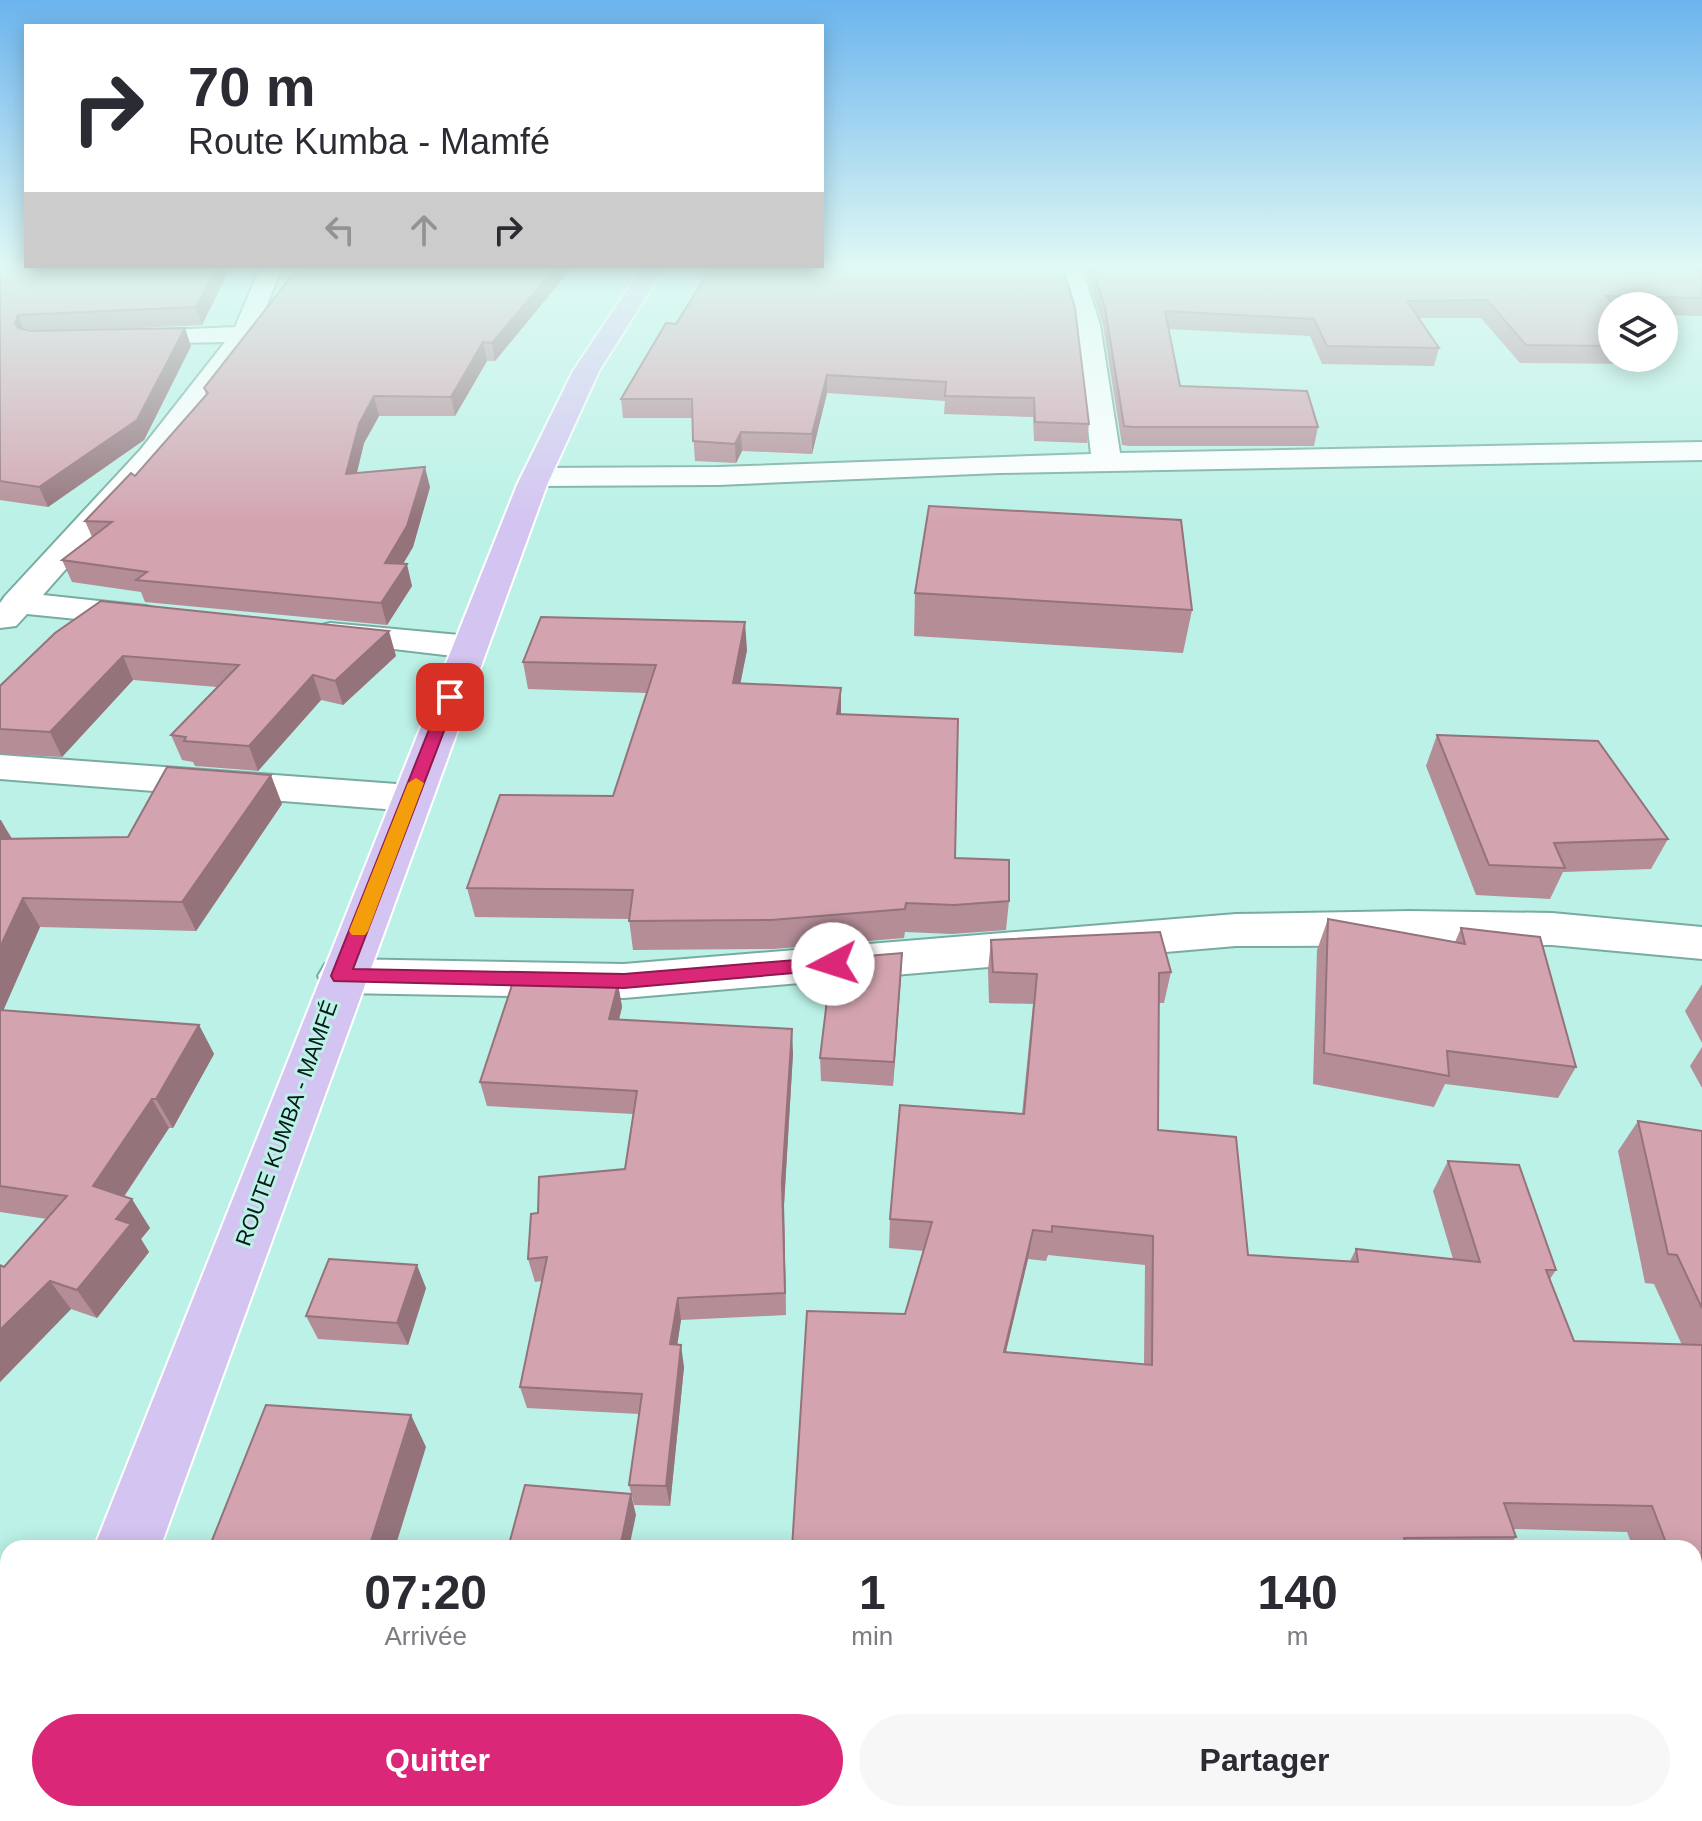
<!DOCTYPE html>
<html lang="fr">
<head>
<meta charset="utf-8">
<style>
	:root { --surface:#fff; --page:#f7f7f7; --text:#2b2b33; --muted:#7c7c81; --accent:#db2777 }
	body { margin:0; font-family:Helvetica,sans-serif; background:var(--page); color:var(--text); height:100vh; display:flex; flex-direction:column; font-size:30px; white-space:nowrap }
	* { box-sizing:border-box; margin:0 }
	p { font-size:26px; color:var(--muted) }
	.icon { flex:none; width:44px; height:44px; fill:none; stroke:currentColor; stroke-width:2; stroke-linecap:round; stroke-linejoin:round }
	.map { position:relative; flex:1; overflow:hidden }
	.side { position:absolute; left:0px; top:1540px; width:1702px; height:282px; display:flex; flex-direction:column; background:var(--surface); border-radius:24px 24px 0 0; box-shadow:0 4px 20px #0003 }
	.side>* { flex:none }
	.top-card { position:absolute; left:24px; top:24px; width:800px; height:244px; border-radius:0px; box-shadow:0 4px 20px #0003; background:#fff; color:var(--text); overflow:hidden }
	.fabs { position:absolute; left:1598px; top:292px; display:grid; gap:16px }
	.fabs a { display:grid; place-items:center; width:80px; height:80px; border-radius:50%; background:var(--surface); box-shadow:0 4px 20px #0003; font-size:40px }
	.pin { position:absolute; display:grid; place-items:center; width:68px; height:68px; color:#fff; margin:-34px; border-radius:16px; box-shadow:0 4px 12px #0006 }
	.me { position:absolute; width:88px; margin:-44px; rotate:265deg; stroke-linejoin:round; filter:drop-shadow(0 0 6px #0008) }
	.turn { display:flex; align-items:center; gap:28px; height:168px; padding:0 32px; font-size:36px }
	.turn .icon { width:104px; height:104px; stroke-width:2.5 }
	.turn b { display:block; font-size:56px; line-height:68px }
	.lanes { display:flex; align-items:center; height:76px; padding:0 32px; background:#0003; justify-content:center; gap:40px; direction:ltr }
	.lanes .off { opacity:.35 }
	.eta { display:flex; justify-content:space-evenly; align-items:center; height:136px; text-align:center }
	.eta b { font-size:48px; font-weight:600; line-height:56px }
	.cta { display:flex; gap:16px; margin-top:auto; padding:16px 32px }
	.cta a { flex:1; height:92px; border-radius:48px; background:var(--accent); color:#fff; font-size:32px; font-weight:600; line-height:92px; text-align:center }
	.cta a+a { background:var(--page); color:var(--text) }
	.map>svg:first-child { display:block }
	.lines { fill:none; stroke-linecap:round; stroke-linejoin:round }
	.street-casing { stroke:#78aca2; stroke-width:4 }
	.highway-casing { stroke:#fff; stroke-width:4 }
	.street { fill:#fff; fill-rule:evenodd }
	.highway { fill:#d4c4f1; fill-rule:evenodd }
	.wall { fill:#b58d97; fill-rule:evenodd }
	.shaded-wall { fill:#94737b }
	.building { fill:#d3a4b0; stroke:#94737b; stroke-width:2; fill-rule:evenodd }
	.route { fill:#db2777; stroke:#8e194d; stroke-width:2 }
	.slow { fill:#f59e0b }
	.labels { text-anchor:middle; stroke-width:6; stroke-linejoin:round; paint-order:stroke }
	.street-label { font-size:22px; fill:#061b18; stroke:#bbf1e6 }
</style>
</head>
<body>
<div class="map">
<svg width="1702" height="1821" viewBox="0 0 1702 1821">
	<rect width="100%" height="100%" fill="#bbf1e6"/>
	<g class="lines">
		<defs>
			<g id="street">
				<polygon points="260,268 282,268 253,339 161,461 43,595 146,606 158,609 163,616 158,623 146,626 27,614 16,626 0,628 0,603 5,596 141,449 225,342 130,344 118,337 121,332 235,327"/>
				<polygon points="1060,268 1082,268 1100,325 1120,453 1702,442 1702,460 999,473 718,485 537,486 527,483 522,477 527,471 537,468 718,467 1091,454 1076,325"/>
				<polygon points="330,623 470,636 482,640 488,647 482,654 470,658 318,640 313,633 318,626"/>
				<polygon points="0,755 410,785 424,789 430,798 424,807 410,811 0,779"/>
				<polygon points="1410,911 1552,913 1702,927 1702,959 1552,945 1236,946 624,998 341,993 325,988 318,976 325,964 341,959 624,964 1236,914"/>
				<polygon points="1695,1626 1702,1629 1702,1708 1694,1704"/>
				<polygon points="8,1724 8,1796 0,1797 0,1725"/>
			</g>
			<g id="highway">
				<polygon points="642,268 664,268 599,371 547,485 160,1548 94,1548 517,485 573,371"/>
				<polygon points="8,1785 8,1814 65,1814 62,1821 0,1821 0,1792"/>
			</g>
		</defs>
		<use href="#street" class="street-casing"/>
		<use href="#highway" class="highway-casing"/>
		<use href="#street" class="street"/>
		<use href="#highway" class="highway"/>
	</g>
	<g class="wall">
		<polygon points="0,268 230,268 202,325 96,330 191,346 144,440 48,507 0,500"/>
		<polygon points="298,268 570,268 570,270 495,361 487,361 455,416 379,416 364,443 357,473 430,487 413,547 403,564 412,586 387,625 145,602 141,592 72,582 62,560 92,537 85,521 135,476 206,395 204,388"/>
		<polygon points="1063,268 1089,424 1087,443 1034,441 1033,417 944,414 945,401 827,393 812,454 742,451 736,463 695,461 692,418 623,418 621,399 676,324"/>
		<polygon points="1085,268 1702,268 1702,316 1664,315 1664,306 1612,306 1612,358 1643,358 1641,364 1520,363 1481,318 1419,318 1439,348 1434,366 1322,364 1310,336 1168,329 1180,386 1318,427 1314,446 1129,446 1122,445 1103,325"/>
		<polygon points="915,593 1192,610 1183,653 914,636"/>
		<polygon points="55,633 396,656 343,705 321,700 258,771 195,766 193,762 182,760 171,735 217,687 133,680 62,757 0,754 0,686"/>
		<polygon points="747,650 740,683 841,714 955,858 1009,901 1006,930 952,934 905,932 904,938 773,949 633,950 629,919 475,917 467,888 613,796 647,693 528,689 523,662"/>
		<polygon points="1437,735 1668,839 1651,869 1563,872 1550,899 1476,895 1426,766"/>
		<polygon points="282,804 196,931 40,927 3,1010 199,1025 214,1054 173,1128 169,1128 124,1197 150,1228 141,1239 149,1252 97,1318 71,1309 0,1382 0,1265 4,1267 47,1219 0,1212 0,820 12,838 128,837"/>
		<polygon points="1328,919 1455,942 1461,928 1576,1067 1558,1098 1445,1084 1434,1107 1313,1084 1317,950"/>
		<path d="M991 940 1171 972 1164 1003H1159L1158 1130 1248 1255 1350 1261 1356 1249 1453 1259 1433 1191 1448 1161 1556 1270 1550 1279 1574 1341 1682 1345 1654 1284 1645 1283 1618 1151 1638 1121 1702 1131V1594H1694V1548H1633L1627 1532 1513 1529 1516 1537 1507 1548H792L905 1314 924 1251 889 1248 890 1219 1022 1114 1033 1004 989 1003 988 970ZM1048 1255 1145 1265 1144 1364 1006 1352 1028 1259 1046 1261Z"/>
		<polygon points="902,953 893,1086 821,1081 820,1058"/>
		<polygon points="618,984 622,1007 619,1020 793,1053 784,1205 786,1315 681,1320 677,1345 684,1367 670,1506 634,1505 629,1485 639,1414 527,1408 520,1387 542,1281 535,1282 528,1259 538,1213 625,1169 633,1114 487,1106 480,1082"/>
		<polygon points="1702,984 1702,1043 1685,1011"/>
		<polygon points="1702,1047 1702,1088 1690,1066"/>
		<polygon points="426,1288 408,1345 318,1339 306,1316"/>
		<polygon points="1287,1814 1654,1814 1656,1821 1287,1821"/>
	</g>
	<g class="shaded-wall">
		<polygon points="217,268 230,268 202,325 196,307"/>
		<polygon points="555,268 570,268 570,270 495,361 492,343"/>
		<polygon points="18,315 25,332 22,341 15,323"/>
		<polygon points="185,328 191,346 144,440 48,507 39,487"/>
		<polygon points="483,342 487,361 455,416 451,397"/>
		<polygon points="827,375 827,393 812,454 812,434"/>
		<polygon points="374,396 379,416 364,443 351,495 346,474 359,424"/>
		<polygon points="741,432 742,451 736,463 735,444"/>
		<polygon points="425,467 430,487 413,547 391,584 385,563"/>
		<polygon points="407,564 412,586 387,625 381,603"/>
		<polygon points="745,622 747,650 735,711 733,683"/>
		<polygon points="389,631 396,656 343,705 335,681"/>
		<polygon points="123,656 133,680 62,757 50,732"/>
		<polygon points="313,675 321,700 258,771 249,746"/>
		<polygon points="841,688 841,716 837,714"/>
		<polygon points="271,775 282,804 196,931 182,902"/>
		<polygon points="0,820 1,820 17,849 0,864"/>
		<polygon points="23,898 40,927 0,1018 0,947"/>
		<polygon points="902,953 901,977 893,1086 894,1062"/>
		<polygon points="618,984 622,1007 613,1043 609,1019"/>
		<polygon points="199,1025 214,1054 173,1128 156,1099"/>
		<polygon points="792,1029 793,1053 784,1205 786,1315 782,1182"/>
		<polygon points="152,1099 169,1128 112,1214 93,1186"/>
		<polygon points="132,1199 150,1228 141,1239 149,1252 97,1318 77,1290 116,1219"/>
		<polygon points="1033,1230 1028,1259 999,1380 1004,1352"/>
		<polygon points="417,1265 426,1288 408,1345 397,1323"/>
		<polygon points="50,1281 71,1309 0,1382 0,1330"/>
		<polygon points="678,1298 681,1320 674,1366 670,1344"/>
		<polygon points="681,1345 684,1367 670,1506 666,1486"/>
		<polygon points="411,1415 426,1447 395,1548 369,1548"/>
		<polygon points="631,1494 636,1515 629,1548 620,1548"/>
		<polygon points="360,1814 383,1814 381,1821 358,1821"/>
		<polygon points="617,1814 629,1814 628,1821 617,1821"/>
	</g>
	<g class="building">
		<polygon points="0,268 217,268 196,307 18,315 15,323 18,328 30,331 185,328 137,420 39,487 0,481"/>
		<polygon points="298,268 555,268 492,343 483,342 451,397 374,396 359,424 346,474 425,467 407,526 385,563 407,564 381,603 136,580 147,572 62,560 112,522 85,521 131,473 135,476 208,393 204,388"/>
		<polygon points="711,268 1063,268 1075,308 1089,424 1035,422 1034,398 945,396 946,382 827,375 812,434 741,432 735,444 693,441 692,399 621,399 666,323 676,324"/>
		<polygon points="1092,268 1702,268 1702,298 1606,296 1615,306 1612,306 1612,346 1526,345 1487,300 1407,301 1439,348 1327,346 1314,319 1165,311 1180,386 1307,391 1318,427 1132,427 1124,426 1105,307"/>
		<polygon points="929,506 1181,520 1192,610 915,593"/>
		<polygon points="101,601 389,631 335,681 313,675 249,746 184,741 186,737 171,735 239,665 123,656 50,732 0,729 0,686 55,633"/>
		<polygon points="541,617 745,622 733,683 841,688 837,714 958,719 955,858 1009,860 1009,901 954,905 906,903 905,909 771,920 629,921 633,890 467,888 500,795 613,796 656,665 523,662"/>
		<polygon points="1437,735 1598,741 1668,839 1554,843 1565,868 1489,865"/>
		<polygon points="167,767 271,775 182,902 23,898 0,947 0,839 128,837"/>
		<polygon points="1328,919 1465,944 1461,928 1540,937 1576,1067 1447,1051 1449,1076 1324,1053"/>
		<path d="M1160 932 1171 972 1159 973 1158 1130 1236 1137 1248 1255 1358 1262 1356 1249 1480 1262 1448 1161 1519 1165 1556 1270H1546L1574 1341 1702 1345V1569H1694V1548H1668L1652 1506 1504 1503 1516 1537 1404 1538 1406 1548H1316L1269 1544V1548H1157L1144 1546V1548H792L807 1311 905 1314 932 1222 890 1219 900 1105 1024 1114 1037 974 993 972 991 940ZM1052 1226 1153 1236 1152 1365 1004 1352 1033 1230 1052 1232Z"/>
		<polygon points="902,953 894,1062 820,1058 832,959"/>
		<polygon points="514,979 618,984 609,1019 792,1029 782,1182 785,1293 678,1298 670,1344 681,1345 666,1486 629,1485 642,1394 520,1387 547,1257 528,1259 531,1214 538,1213 539,1177 625,1169 637,1091 480,1082"/>
		<polygon points="0,1010 199,1025 156,1099 152,1099 93,1186 132,1199 116,1219 131,1224 77,1290 50,1281 0,1330 0,1265 4,1267 67,1196 0,1186"/>
		<polygon points="1638,1121 1702,1131 1702,1308 1677,1255 1668,1254"/>
		<polygon points="329,1259 417,1265 397,1323 306,1316"/>
		<polygon points="266,1405 411,1415 369,1548 209,1548"/>
		<polygon points="525,1485 631,1494 620,1548 508,1548"/>
		<polygon points="128,1814 360,1814 358,1821 126,1821"/>
		<polygon points="452,1814 617,1814 617,1821 451,1821"/>
		<polygon points="1306,1814 1654,1814 1656,1821 1306,1821"/>
		<polygon points="1201,1815 1203,1821 1176,1821"/>
	</g>
	<linearGradient id="sky" x2="0" y2="1"><stop stop-color="#6bb4ee"/><stop offset="0.51" stop-color="#e0f9f4"/><stop offset="1" stop-color="#e0f9f4" stop-opacity="0"/></linearGradient>
	<rect width="1702" height="523" fill="url(#sky)"/>
	<polygon class="route" points="450,693 457,697 353,969 624,974 833,957 843,964 840,969 624,988 334,981 331,976 442,697"/>
	<polygon class="slow" points="416,778 424,783 368,931 365,935 352,935 349,931 408,783"/>
	<g class="labels">
		<g class="street-label">
			<text transform="translate(286 1123) rotate(-70)" y="8">ROUTE KUMBA - MAMFÉ</text>
		</g>
	</g>
</svg>
<div class="fabs">
<a><svg class="icon" aria-label="layers" viewBox="0 0 24 24"><path d="M12 4l9 5-9 5-9-5zM3 14l9 5 9-5"/></svg></a>
</div>
<div class="pin" style="left:450px;top:697px;background:#d93025"><svg class="icon" aria-label="arrive" viewBox="0 0 24 24"><path d="M6 21V4h12l-3 4 3 4H6"/></svg></div>
<svg class="me" style="left:833px;top:964px" viewBox="-20 -20 40 40"><circle r="19" fill="#fff"/><path d="M0-13L10 11 0 6-10 11z" fill="#db2777"/></svg>
<div class="top-card">
<div class="turn"><svg class="icon" aria-label="right" viewBox="0 0 24 24"><path d="M7 20v-9h11M14 6l5 5-5 5"/></svg><div><b>70 m</b>Route Kumba - Mamfé</div></div>
<div class="lanes"><svg class="icon off" aria-label="left" viewBox="0 0 24 24"><path d="M17 20v-9H6M10 6l-5 5 5 5"/></svg><svg class="icon off" aria-label="ahead" viewBox="0 0 24 24"><path d="M12 20V5M6 11l6-6 6 6"/></svg><svg class="icon" aria-label="right" viewBox="0 0 24 24"><path d="M7 20v-9h11M14 6l5 5-5 5"/></svg></div>
</div>
<section class="side">
<div class="eta">
<div><b>07:20</b><p>Arrivée</p></div>
<div><b>1</b><p>min</p></div>
<div><b>140</b><p>m</p></div>
</div>
<div class="cta"><a>Quitter</a><a>Partager</a></div>
</section>
</div>
</body>
</html>
